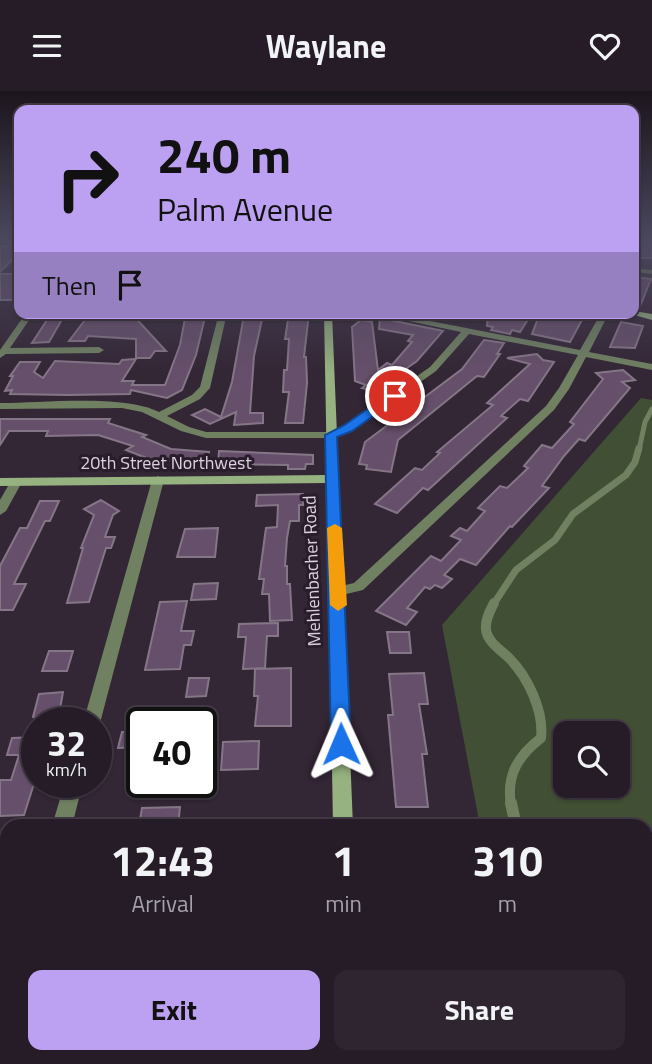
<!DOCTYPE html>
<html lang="en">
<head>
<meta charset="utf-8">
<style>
	:root { --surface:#261c28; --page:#2e2530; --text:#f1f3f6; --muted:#a4a1a8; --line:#423a45; --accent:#bca0f2 }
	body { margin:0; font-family:"Titillium Web",sans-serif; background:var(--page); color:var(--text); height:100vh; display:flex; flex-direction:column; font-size:26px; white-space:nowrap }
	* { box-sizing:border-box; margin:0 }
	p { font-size:23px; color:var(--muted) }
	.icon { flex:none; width:38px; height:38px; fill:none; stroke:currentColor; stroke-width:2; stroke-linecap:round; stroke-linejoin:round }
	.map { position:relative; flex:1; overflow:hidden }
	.details { position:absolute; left:0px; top:728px; width:653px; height:245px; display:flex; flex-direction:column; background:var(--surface); border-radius:21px 21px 0 0; box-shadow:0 2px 5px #0004,0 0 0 2px var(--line) }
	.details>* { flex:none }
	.top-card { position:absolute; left:14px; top:14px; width:625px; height:214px; border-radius:14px; box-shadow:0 2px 5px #0004,0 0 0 2px var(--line); background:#bca0f2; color:#111; overflow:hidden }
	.tools { position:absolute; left:553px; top:630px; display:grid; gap:14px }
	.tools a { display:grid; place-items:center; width:77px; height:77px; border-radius:14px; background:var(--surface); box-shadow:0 2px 5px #0004,0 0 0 2px var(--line); font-size:35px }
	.speed { position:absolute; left:21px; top:616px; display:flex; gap:14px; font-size:35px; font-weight:700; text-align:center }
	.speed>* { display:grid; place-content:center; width:91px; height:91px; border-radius:50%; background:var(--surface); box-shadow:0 2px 5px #0004,0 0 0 2px var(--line); line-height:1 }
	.speed small { font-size:18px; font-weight:400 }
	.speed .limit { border:4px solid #111; border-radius:10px; background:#fff; color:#111 }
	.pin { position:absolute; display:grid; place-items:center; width:60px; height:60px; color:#fff; margin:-30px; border:4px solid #fff; border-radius:50%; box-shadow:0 2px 7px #0007 }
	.me { position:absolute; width:77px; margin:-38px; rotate:359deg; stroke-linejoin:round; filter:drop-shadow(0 0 5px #0008) }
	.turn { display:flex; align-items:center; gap:24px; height:147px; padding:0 28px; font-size:32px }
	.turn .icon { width:91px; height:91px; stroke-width:2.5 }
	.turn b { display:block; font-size:49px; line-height:60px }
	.then { display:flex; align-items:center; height:66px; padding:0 28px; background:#0003; gap:14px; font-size:26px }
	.eta { display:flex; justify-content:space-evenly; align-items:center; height:119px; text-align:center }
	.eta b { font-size:42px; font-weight:700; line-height:49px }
	.cta { display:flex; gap:14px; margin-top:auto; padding:14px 28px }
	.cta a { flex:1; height:80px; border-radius:14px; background:var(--accent); color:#111; font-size:28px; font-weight:700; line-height:80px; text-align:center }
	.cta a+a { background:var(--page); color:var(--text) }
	header { display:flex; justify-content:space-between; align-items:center; height:91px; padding:0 28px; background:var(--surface); font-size:32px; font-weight:700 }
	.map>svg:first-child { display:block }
	.green { fill:#414f35; fill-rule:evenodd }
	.building { fill:#664f6a; stroke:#857687; stroke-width:2 }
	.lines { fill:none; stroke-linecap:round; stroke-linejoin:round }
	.lane-far3 { stroke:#708162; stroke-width:5 }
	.lane-far2 { stroke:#708162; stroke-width:7 }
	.lane-far1 { stroke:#708162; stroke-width:10 }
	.lane { stroke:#708162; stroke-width:12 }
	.street { fill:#708162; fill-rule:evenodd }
	.secondary { fill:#96b280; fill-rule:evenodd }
	.route { fill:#1a73e8; stroke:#114b97; stroke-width:2 }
	.slow { fill:#f59e0b }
	.labels { text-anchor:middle; stroke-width:6; stroke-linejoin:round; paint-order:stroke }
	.street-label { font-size:18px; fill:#dad2dc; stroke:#291d2b }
</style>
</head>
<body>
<header><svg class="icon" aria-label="menu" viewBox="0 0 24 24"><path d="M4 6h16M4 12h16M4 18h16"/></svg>Waylane<svg class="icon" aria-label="heart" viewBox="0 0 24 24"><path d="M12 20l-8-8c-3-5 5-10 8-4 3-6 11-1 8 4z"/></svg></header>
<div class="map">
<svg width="652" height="973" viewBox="0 0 652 973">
	<rect width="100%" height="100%" fill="#332635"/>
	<path class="green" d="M641 307 652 309V973H524L523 966H646V735H480L442 534ZM565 642H618V695H565Z"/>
	<g class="building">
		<rect x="634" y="150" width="18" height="17"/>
		<polygon points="19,153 19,162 0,181 0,155"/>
		<rect x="0" y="183" width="19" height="26"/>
		<polygon points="634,186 651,188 639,218 634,218"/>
		<polygon points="113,222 131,222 166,260 155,260 150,267 136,267 136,248 88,245 85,250 69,250 88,225 112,225"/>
		<polygon points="186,222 206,222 196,264 182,299 167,307 131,299 130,303 68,304 10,303 12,299 5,300 13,285 10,285 20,271 40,271 34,281 43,287 55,270 119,273 122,269 136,268 122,290 134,290 132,294 165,294 180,254"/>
		<polygon points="289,222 309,222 304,266 306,266 307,292 303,332 285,332 289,301 283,301 284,279 287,279 289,248 285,248"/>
		<polygon points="488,222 532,222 520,241 512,239 510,243 491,239 493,236 487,235"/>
		<polygon points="540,222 556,222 583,227 570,251 532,243"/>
		<polygon points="244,224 263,224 254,265 250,322 263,322 263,332 234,334 236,321 210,333 192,324 205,318 221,326 232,291"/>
		<polygon points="64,225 49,251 32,252 49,226"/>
		<polygon points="380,227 443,240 417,270 374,300 362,297 366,294 355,290 352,236 361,229 372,231 378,279 387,272 392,274 412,251 408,250 413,244 379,238"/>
		<polygon points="621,231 643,235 635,257 610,256"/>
		<polygon points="484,249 504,252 497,263 500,263 484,286 477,285 398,349 391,381 366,378 367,374 359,373 365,351 462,278"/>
		<polygon points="537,263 543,269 554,271 528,310 520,308 501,325 507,327 428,399 423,397 397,422 375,413 415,377 422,379 440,362 437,361 493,314 487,312 530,273 507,267"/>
		<polygon points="623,279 635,289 622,291 630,297 585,350 579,348 564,365 542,395 549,397 512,436 510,435 476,474 460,468 444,484 452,488 442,497 435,494 430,498 425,496 407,517 417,521 406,534 376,520 431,465 441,470 461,449 451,445 460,437 467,440 485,420 478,417 500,395 507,397 528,377 524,375 542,354 552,357 574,333 570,331 603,288 596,282"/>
		<polygon points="0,328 110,328 108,332 146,344 142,346 171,358 209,361 206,374 179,374 180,370 154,370 126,359 133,355 98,344 46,345 48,340 9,340 0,354"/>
		<polygon points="219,360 313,364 313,373 306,373 305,378 288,378 288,374 218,373"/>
		<polygon points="303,403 303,414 299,414 299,430 290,430 287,447 285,475 287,475 287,493 290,493 292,529 270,530 269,503 262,503 264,488 259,488 266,437 277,436 278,414 256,415 257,404"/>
		<polygon points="101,409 119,420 113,424 105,446 115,446 111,457 106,457 89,511 67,512 83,457 81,457 94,424 84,418"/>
		<polygon points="40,410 59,410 50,430 45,430 14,493 26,493 13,519 0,519 0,475 20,437 27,437"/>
		<polygon points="218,437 215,466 177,466 185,438"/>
		<polygon points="218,492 216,508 191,509 194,493"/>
		<polygon points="187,510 181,540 194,540 191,554 184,554 180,578 145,579 160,511"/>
		<polygon points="278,532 278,545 267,545 265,577 243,578 246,546 238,546 239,533"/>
		<polygon points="387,541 409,541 411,562 390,562"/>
		<polygon points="49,560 73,560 67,580 42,580"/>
		<polygon points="291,577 291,635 255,635 258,605 254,605 255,578"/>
		<polygon points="424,582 428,613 419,613 427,663 422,663 428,716 396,716 388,624 393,624 389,583"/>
		<polygon points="189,587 209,587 206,605 186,606"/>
		<polygon points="63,601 59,624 33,626 39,603"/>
		<polygon points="122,641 142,641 142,656 118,657"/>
		<polygon points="37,646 37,683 24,724 0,725 0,689 11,689 19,664 7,664 12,647"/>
		<polygon points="259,650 258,678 221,679 223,651"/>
		<polygon points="180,716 178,735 139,735 142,717"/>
	</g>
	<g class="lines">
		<polyline class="lane-far3" points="639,359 645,331 652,318"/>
		<polyline class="lane-far2" points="493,514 516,479 555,449 573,423 626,384 635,371 639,357"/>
		<path class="lane-far1" d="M494 512C490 520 485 529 486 538 487 551 501 559 509 567 528 586 544 620 541 647 518 665 506 684 511 714"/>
		<g class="lane">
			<polyline points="511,712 516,735"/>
			<polyline points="570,966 572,973"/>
		</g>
		<g class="street">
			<polygon points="0,148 18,151 15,153 0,152"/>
			<polygon points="634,177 652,179 652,183 634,181"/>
			<polygon points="26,222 34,222 10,257 99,256 104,259 99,262 6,263 0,267 0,259"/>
			<path d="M219 222H227L210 297 200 308 167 325 189 336 206 341H330L344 336 430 276 461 241 371 222H389L580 259 601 222H609L589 261 652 273V279L586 266 569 298 554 319 363 499 338 505 333 503 331 500 333 497 354 492 546 315 559 297 578 264 469 243 436 280 352 340 331 347H206L181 340 142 321 122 317 0 318V312C42 312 124 303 159 321L192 304 200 296Z"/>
			<polygon points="158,385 164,389 100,632 96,637 96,632 83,632 152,389"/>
			<polygon points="16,387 22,391 6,420 0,424 0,409 12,388"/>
			<polygon points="65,691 83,691 72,735 52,735"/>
		</g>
		<g class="secondary">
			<polygon points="634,220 652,223 652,229 627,222 634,222"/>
			<polygon points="324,222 332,222 353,735 333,735 327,392 0,395 0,387 327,384"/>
			<rect x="337" y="966" width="24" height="7"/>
		</g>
	</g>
	<linearGradient id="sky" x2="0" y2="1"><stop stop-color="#1c151d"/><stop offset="0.52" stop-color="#4a475c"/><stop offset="1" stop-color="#4a475c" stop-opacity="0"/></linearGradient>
	<rect width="652" height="282" fill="url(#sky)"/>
	<polygon class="route" points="391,302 401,305 352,340 337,346 351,653 348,659 341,661 334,659 331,653 325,344 343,335"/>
	<polygon class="slow" points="335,433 342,437 347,514 338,520 330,514 327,437"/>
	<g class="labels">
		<g class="street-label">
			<text x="166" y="378">20th Street Northwest</text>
			<text transform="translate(312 480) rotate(-92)" y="6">Mehlenbacher Road</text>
		</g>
	</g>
</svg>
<div class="tools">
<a><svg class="icon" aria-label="search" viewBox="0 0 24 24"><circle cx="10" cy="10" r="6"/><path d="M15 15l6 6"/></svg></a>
</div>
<div class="speed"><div>32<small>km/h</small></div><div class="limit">40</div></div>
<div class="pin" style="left:395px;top:305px;background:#d93025"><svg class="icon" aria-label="arrive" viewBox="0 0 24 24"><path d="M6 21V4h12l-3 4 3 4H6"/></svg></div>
<svg class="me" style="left:341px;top:653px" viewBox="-20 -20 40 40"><path d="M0-17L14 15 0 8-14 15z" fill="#1a73e8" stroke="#fff" stroke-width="4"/></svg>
<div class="top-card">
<div class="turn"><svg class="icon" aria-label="right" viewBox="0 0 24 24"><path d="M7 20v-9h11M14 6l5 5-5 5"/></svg><div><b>240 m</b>Palm Avenue</div></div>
<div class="then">Then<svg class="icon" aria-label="arrive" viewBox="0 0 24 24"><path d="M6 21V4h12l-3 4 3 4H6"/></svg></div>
</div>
<section class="details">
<div class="eta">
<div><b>12:43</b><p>Arrival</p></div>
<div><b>1</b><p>min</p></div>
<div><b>310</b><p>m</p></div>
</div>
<div class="cta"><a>Exit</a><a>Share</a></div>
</section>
</div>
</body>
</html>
